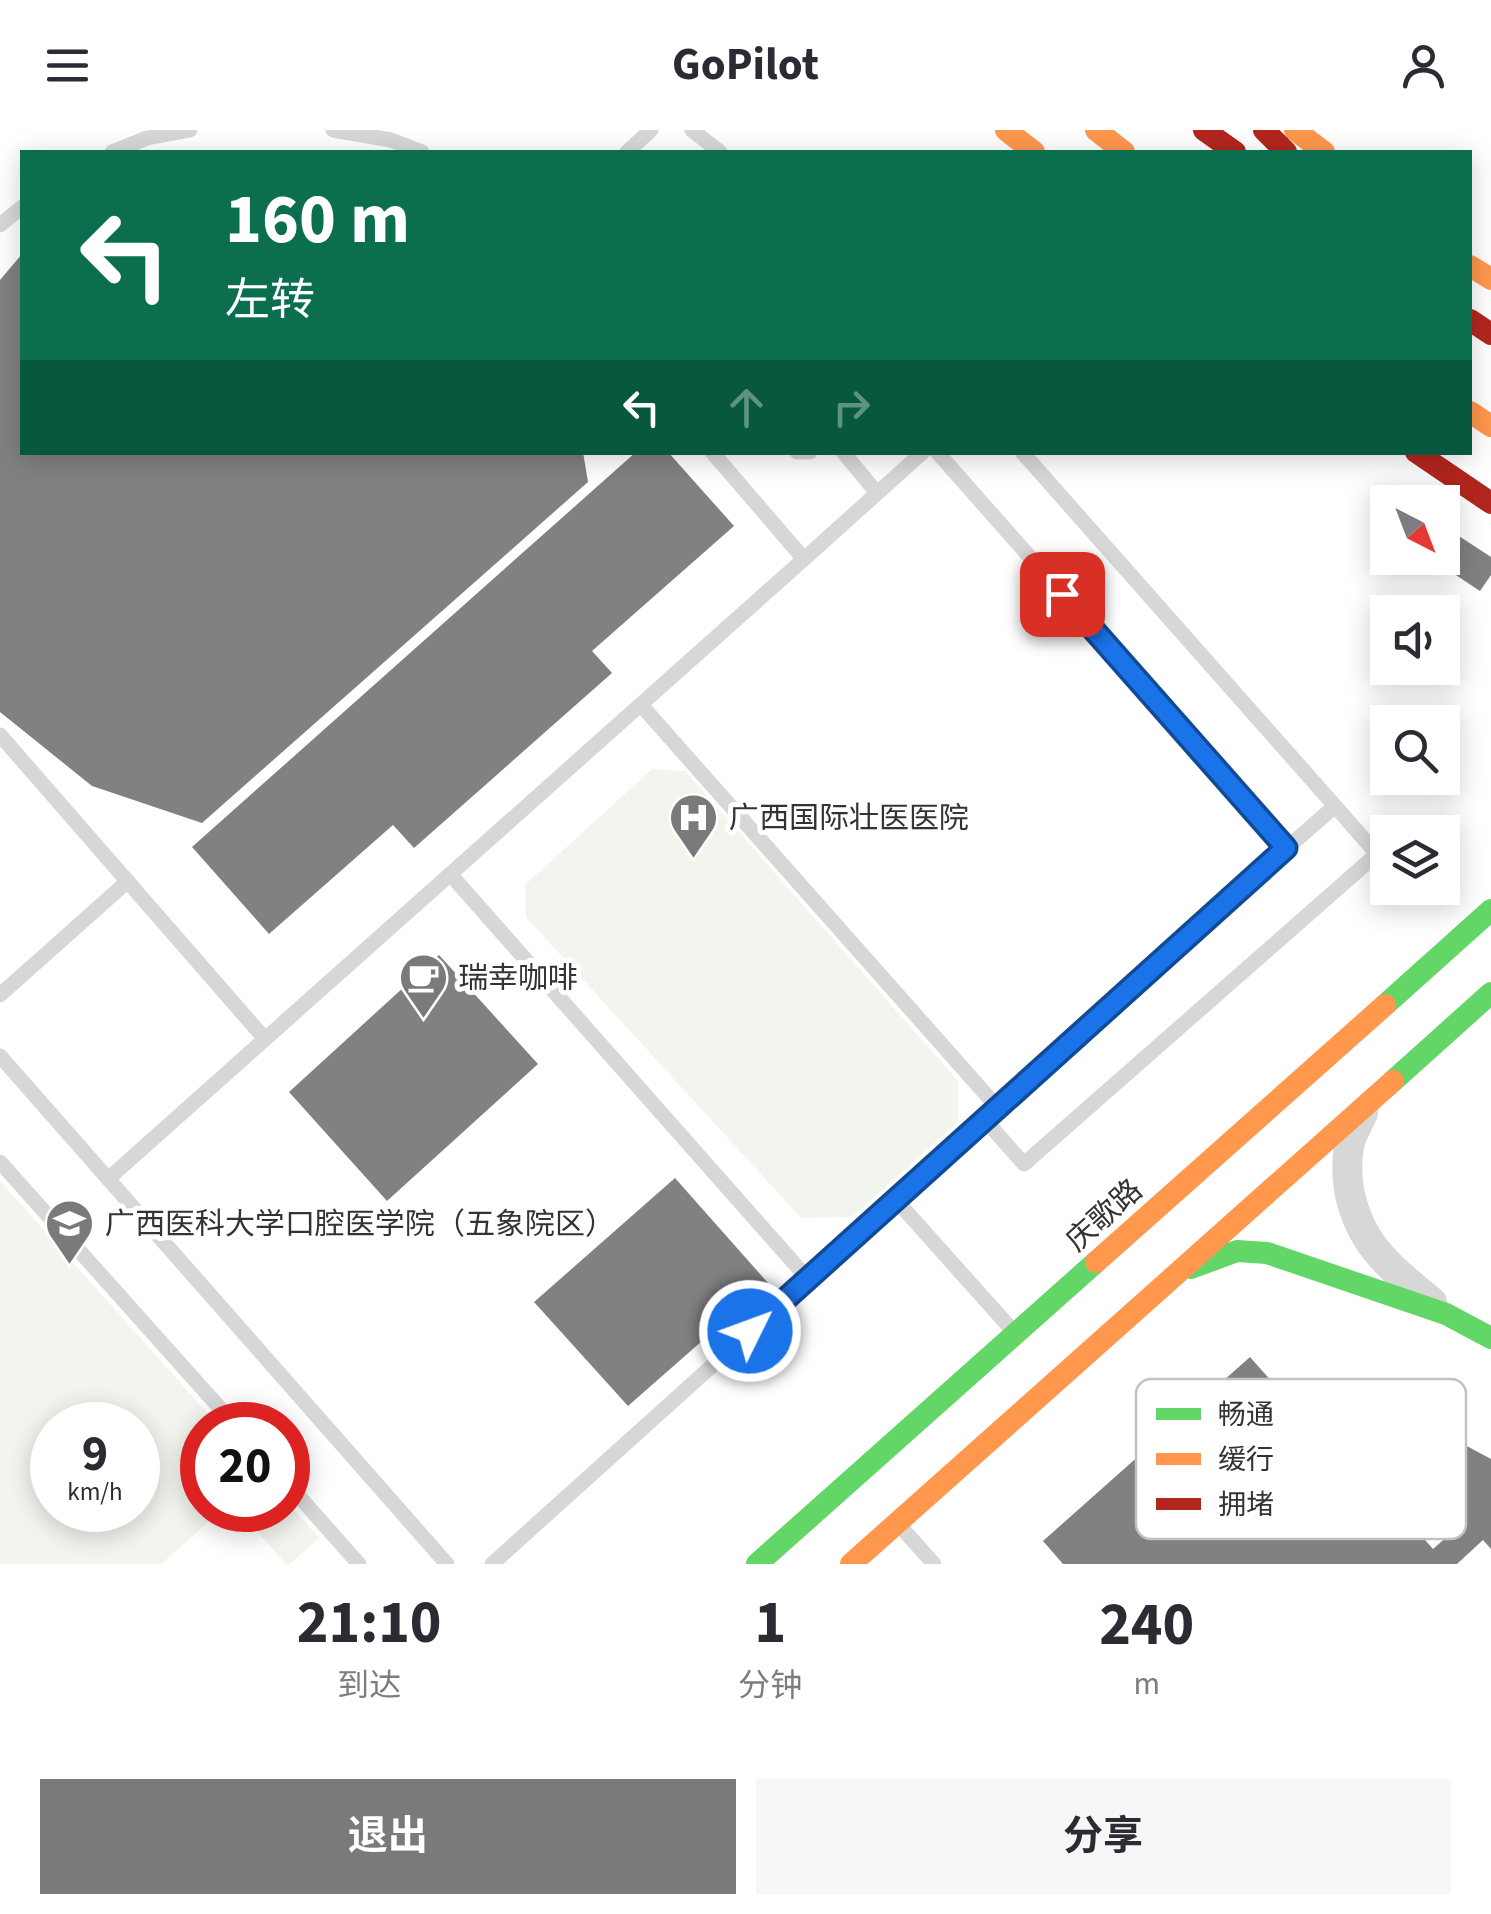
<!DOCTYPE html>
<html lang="zh">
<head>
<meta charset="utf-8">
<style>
	:root { --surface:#fff; --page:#f7f7f7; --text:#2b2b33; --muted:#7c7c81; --accent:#7a7a7a }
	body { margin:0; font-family:"Source Sans 3","Noto Sans SC",sans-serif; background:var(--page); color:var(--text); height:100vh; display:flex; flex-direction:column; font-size:38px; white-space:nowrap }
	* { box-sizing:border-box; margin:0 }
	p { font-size:32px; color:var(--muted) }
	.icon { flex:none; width:55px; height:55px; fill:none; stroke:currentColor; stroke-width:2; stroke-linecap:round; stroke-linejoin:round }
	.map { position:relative; height:1434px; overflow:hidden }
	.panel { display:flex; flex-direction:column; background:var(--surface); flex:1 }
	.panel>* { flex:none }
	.top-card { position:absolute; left:20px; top:20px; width:1452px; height:305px; border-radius:0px; box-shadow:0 5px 25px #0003; background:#0b6e4f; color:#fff; overflow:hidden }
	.needle { width:65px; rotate:138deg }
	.fabs { position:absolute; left:1370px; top:355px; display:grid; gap:20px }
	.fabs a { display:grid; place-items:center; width:90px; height:90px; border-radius:0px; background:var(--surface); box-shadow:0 5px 25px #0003; font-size:50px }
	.speed { position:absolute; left:30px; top:1272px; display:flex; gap:20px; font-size:50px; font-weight:700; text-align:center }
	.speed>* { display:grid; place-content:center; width:130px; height:130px; border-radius:50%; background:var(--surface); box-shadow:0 5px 25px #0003; line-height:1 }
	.speed small { font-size:25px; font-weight:400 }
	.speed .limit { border:15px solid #d22; background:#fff; color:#111 }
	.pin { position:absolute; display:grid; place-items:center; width:85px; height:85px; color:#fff; margin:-42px; border-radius:20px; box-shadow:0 5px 15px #0006 }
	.me { position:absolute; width:110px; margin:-55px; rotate:48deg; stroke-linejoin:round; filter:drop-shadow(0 0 8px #0008) }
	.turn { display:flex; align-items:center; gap:35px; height:210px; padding:0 40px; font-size:45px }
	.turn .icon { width:130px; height:130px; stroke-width:2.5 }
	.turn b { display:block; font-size:70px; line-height:85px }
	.lanes { display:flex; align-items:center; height:95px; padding:0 40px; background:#0003; justify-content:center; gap:50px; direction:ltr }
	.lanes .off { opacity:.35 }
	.eta { display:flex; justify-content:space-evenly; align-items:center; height:170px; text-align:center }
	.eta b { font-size:60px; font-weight:700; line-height:70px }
	.primary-button { display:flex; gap:20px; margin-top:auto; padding:20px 40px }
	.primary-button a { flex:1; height:115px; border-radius:0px; background:var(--accent); color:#fff; font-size:40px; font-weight:700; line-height:115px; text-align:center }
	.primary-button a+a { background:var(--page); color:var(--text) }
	header { display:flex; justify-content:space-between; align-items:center; height:130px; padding:0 40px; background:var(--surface); font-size:45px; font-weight:700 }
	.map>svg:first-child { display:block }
	.green { fill:#f1f5ed; fill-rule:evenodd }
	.building { fill:#818181; fill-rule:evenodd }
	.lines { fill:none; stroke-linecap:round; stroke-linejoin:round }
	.lane { stroke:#d7d7d7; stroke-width:15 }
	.street { stroke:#d7d7d7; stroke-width:30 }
	.fast { stroke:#63d668; stroke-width:22 }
	.slow { stroke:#ff974d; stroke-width:22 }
	.jam { stroke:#b3261e; stroke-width:22 }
	.route-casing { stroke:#114b97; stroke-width:25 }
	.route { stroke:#1a73e8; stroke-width:18 }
	.labels { text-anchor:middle; stroke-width:10; stroke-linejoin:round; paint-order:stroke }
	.poi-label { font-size:30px; fill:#333; stroke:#fff; text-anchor:start }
	.street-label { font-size:30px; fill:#333; stroke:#fff }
	.key { fill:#fff; stroke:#c2c2c2; stroke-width:2.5 }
	.key-label { font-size:28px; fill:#333 }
</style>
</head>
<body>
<header><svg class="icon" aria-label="menu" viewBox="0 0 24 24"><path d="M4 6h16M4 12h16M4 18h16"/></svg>GoPilot<svg class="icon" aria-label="person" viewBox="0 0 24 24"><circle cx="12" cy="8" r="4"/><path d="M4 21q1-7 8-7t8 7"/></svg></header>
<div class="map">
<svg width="1491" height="1434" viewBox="0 0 1491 1434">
	<rect width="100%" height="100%" fill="#fff"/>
	<g class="green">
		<polygon points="652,639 685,641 958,951 958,992 852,1087 801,1088 526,787 525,755"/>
		<path d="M0 1051 218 1295H202V1380H222L161 1434H0ZM52 1295H138V1380H52Z"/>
		<polygon points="288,1373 319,1408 290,1434 286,1434 238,1380 288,1380"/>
	</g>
	<g class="building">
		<polygon points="22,124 22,322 583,322 588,352 202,693 92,656 0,582 0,150"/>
		<polygon points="636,322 668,322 734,396 592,521 612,543 414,718 393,695 269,804 192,717"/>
		<polygon points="1442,395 1491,427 1491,445 1480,461 1430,428 1442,428"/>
		<polygon points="439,825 538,934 387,1071 289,962"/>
		<polygon points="675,1048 768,1153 628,1276 534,1172"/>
		<path d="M1250 1227 1375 1368 1414 1333 1389 1304 1409 1285 1491 1329V1419L1483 1410 1457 1434H1063L1043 1411ZM1436 1357 1466 1390 1433 1419 1404 1386Z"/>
	</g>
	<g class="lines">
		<g class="lane">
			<polyline points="333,0 391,10 422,22"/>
			<polyline points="692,0 720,22"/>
			<polyline points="112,22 147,8 190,0"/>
			<polyline points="627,22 651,0"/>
			<polyline points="0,95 22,77"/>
			<polyline points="797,322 810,322"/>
			<polyline points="843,322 877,363"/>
			<polyline points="1022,322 1335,676 1287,718"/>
			<polyline points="804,429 923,322"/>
			<polyline points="641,575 998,978"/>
			<polyline points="0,605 265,909"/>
			<polyline points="450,744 808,1149"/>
			<polyline points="0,865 128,751"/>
			<polyline points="0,926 447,1434"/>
			<polyline points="985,990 1024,1034 1377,724 1335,676"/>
			<polyline points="0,1032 235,1295"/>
			<polyline points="108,1049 804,429 712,322"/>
			<polyline points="896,1070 1013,1201"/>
			<polyline points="288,1354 359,1434"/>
			<polyline points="900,1396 934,1434"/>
			<polyline points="492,1434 1287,718 937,322"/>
		</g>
		<path class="street" d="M1363 983C1359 993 1352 1003 1350 1013 1346 1028 1347 1045 1349 1060 1360 1116 1391 1138 1432 1172"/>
		<g class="fast">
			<polyline points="1385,875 1491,780"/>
			<polyline points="1393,951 1491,863"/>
			<polyline points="1191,1138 1237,1121 1267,1123 1446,1184 1491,1208"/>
			<polyline points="757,1434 1096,1132"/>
		</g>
		<g class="slow">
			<polyline points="1006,0 1034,22"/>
			<polyline points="1096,0 1124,22"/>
			<polyline points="1295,0 1324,22"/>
			<polyline points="1470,136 1491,149"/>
			<polyline points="1470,282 1491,296"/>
			<polyline points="1096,1132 1385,875"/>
			<polyline points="851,1434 1393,951"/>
		</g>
		<g class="jam">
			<polyline points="1204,0 1235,22"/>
			<polyline points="1264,0 1286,22"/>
			<polyline points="1470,190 1491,204"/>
			<polyline points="1416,322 1491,373"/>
		</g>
	</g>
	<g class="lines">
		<defs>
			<polyline id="route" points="750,1201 1286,718 1062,464"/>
		</defs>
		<use href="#route" class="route-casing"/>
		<use href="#route" class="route"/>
	</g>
	<defs>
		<symbol id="hospital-pin" viewBox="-11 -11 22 30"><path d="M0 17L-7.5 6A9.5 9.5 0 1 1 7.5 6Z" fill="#7a7a7a" stroke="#fff"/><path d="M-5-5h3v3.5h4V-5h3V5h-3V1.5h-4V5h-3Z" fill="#fff"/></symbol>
		<symbol id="cafe-pin" viewBox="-11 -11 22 30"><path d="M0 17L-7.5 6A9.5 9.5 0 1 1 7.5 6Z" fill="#7a7a7a" stroke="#fff"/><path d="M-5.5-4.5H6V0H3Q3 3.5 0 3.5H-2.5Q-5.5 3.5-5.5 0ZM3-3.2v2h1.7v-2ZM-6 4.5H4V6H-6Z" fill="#fff"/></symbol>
		<symbol id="university-pin" viewBox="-11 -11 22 30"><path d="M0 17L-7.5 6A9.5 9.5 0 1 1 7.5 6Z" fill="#7a7a7a" stroke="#fff"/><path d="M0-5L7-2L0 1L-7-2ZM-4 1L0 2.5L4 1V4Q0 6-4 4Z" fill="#fff"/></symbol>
	</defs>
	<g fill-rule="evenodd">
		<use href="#hospital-pin" x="666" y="660" width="55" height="75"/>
		<use href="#cafe-pin" x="396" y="820" width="55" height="75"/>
		<use href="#university-pin" x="42" y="1066" width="55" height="75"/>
	</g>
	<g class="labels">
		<g class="poi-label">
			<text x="729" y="698">广西国际壮医医院</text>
			<text x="458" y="858">瑞幸咖啡</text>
			<text x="105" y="1104">广西医科大学口腔医学院（五象院区）</text>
		</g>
		<g class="street-label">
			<text transform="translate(1104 1085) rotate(-42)" y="10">庆歌路</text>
		</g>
	</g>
	<rect x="1136" y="1249" width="330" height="160" rx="15" class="key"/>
	<rect x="1156" y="1278" width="45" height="12" fill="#63d668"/>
	<rect x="1156" y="1323" width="45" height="12" fill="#ff974d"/>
	<rect x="1156" y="1368" width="45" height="12" fill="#b3261e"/>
	<g class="key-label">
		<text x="1218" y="1294">畅通</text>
		<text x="1218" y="1339">缓行</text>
		<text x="1218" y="1384">拥堵</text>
	</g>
</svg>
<div class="fabs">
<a><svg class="needle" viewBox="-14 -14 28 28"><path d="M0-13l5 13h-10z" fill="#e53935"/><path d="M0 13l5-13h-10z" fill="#7c7c81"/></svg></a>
<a><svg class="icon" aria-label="sound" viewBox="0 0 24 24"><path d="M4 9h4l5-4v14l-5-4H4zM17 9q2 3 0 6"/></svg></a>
<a><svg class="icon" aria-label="search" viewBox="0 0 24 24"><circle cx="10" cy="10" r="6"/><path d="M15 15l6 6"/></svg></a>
<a><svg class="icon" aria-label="layers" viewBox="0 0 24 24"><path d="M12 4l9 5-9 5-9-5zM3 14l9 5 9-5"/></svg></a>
</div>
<div class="speed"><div>9<small>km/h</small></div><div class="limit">20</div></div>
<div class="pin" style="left:1062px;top:464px;background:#d93025"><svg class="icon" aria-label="arrive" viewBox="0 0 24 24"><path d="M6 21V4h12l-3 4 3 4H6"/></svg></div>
<svg class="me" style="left:750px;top:1201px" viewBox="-20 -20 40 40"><circle r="17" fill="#1a73e8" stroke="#fff" stroke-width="3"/><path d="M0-11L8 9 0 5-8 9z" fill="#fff"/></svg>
<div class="top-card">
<div class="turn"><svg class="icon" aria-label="left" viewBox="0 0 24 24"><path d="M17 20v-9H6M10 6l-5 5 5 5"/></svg><div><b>160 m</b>左转</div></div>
<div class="lanes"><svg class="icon" aria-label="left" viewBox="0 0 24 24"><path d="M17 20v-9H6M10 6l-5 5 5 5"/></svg><svg class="icon off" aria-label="ahead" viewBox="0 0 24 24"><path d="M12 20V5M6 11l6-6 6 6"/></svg><svg class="icon off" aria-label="right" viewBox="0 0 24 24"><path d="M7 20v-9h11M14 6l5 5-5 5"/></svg></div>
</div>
</div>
<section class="panel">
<div class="eta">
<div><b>21:10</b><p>到达</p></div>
<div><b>1</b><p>分钟</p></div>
<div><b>240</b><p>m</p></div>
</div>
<div class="primary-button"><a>退出</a><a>分享</a></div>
</section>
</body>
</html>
